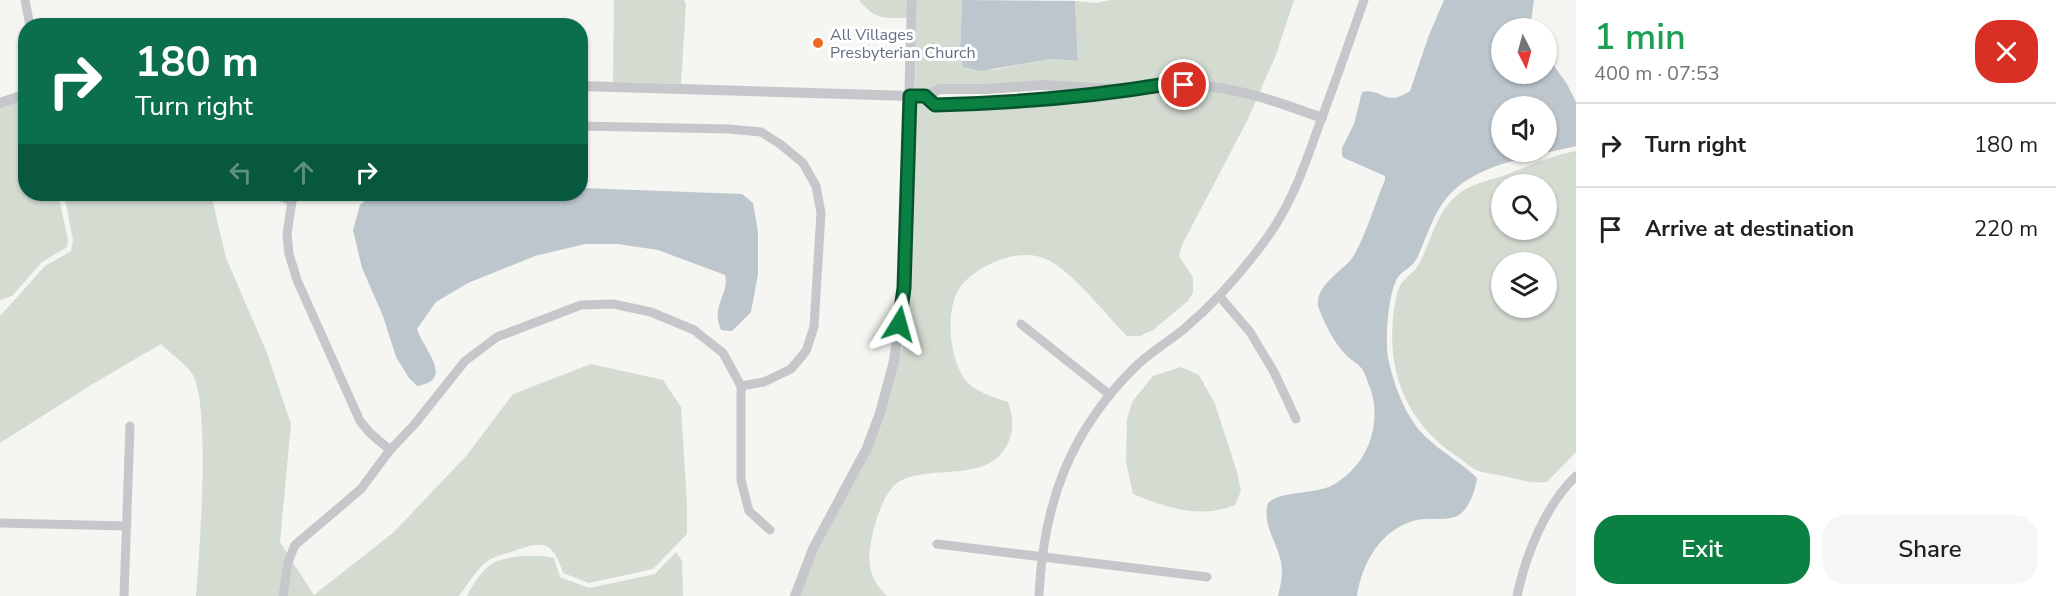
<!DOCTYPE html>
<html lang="en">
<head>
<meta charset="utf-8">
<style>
	:root { --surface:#fff; --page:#f6f6f6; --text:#202124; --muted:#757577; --line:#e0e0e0; --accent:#0b8043 }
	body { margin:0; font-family:"Nunito Sans",sans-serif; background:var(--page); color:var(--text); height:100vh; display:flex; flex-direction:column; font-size:22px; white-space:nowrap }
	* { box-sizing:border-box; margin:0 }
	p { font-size:20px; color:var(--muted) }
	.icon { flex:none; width:33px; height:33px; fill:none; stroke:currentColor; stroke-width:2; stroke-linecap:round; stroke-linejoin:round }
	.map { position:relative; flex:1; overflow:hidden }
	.drawer { display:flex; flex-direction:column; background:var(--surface); width:480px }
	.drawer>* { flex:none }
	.hud { position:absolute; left:18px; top:18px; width:570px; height:183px; border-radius:24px; box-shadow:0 2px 4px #0004; background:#0b6e4f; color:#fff; overflow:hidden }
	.needle { width:39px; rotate:174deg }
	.fabs { position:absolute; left:1491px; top:18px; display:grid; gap:12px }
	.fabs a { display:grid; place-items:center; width:66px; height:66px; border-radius:50%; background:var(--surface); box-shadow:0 2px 4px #0004; font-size:30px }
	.pin { position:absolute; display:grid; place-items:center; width:51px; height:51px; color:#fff; margin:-26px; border:3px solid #fff; border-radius:50%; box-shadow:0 2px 6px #0007 }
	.me { position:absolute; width:66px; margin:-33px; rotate:8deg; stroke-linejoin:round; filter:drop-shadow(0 0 4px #0008) }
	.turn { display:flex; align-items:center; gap:21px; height:126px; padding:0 18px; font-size:27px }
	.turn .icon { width:78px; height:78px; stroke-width:2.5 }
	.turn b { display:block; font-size:42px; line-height:51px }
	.lanes { display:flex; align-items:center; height:57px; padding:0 18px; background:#0003; justify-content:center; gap:30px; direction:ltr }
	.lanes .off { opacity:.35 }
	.round { display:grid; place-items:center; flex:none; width:63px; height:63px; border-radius:24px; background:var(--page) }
	.summary { display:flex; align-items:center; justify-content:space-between; height:102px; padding:0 18px }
	h1 { font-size:36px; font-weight:600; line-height:45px; color:#1e9e55 }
	.cta { display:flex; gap:12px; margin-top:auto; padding:12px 18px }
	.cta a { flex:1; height:69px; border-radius:24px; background:var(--accent); color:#fff; font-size:24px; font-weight:600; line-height:69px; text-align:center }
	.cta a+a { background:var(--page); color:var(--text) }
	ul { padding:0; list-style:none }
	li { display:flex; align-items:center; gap:18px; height:84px; padding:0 18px; border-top:2px solid var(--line) }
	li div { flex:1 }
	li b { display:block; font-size:22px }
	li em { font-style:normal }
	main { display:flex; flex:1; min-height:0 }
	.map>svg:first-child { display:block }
	.green { fill:#d4dcd2; fill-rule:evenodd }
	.water { fill:#bdc6cd; fill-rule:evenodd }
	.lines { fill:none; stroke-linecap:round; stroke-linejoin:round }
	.minor { stroke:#c5c7cb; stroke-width:9 }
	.tertiary { stroke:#c5c7cb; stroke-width:10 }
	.route-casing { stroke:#07532c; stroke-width:15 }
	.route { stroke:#0b8043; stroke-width:10 }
	.poi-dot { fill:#ea6b1c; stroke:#fff; stroke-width:2 }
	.labels { text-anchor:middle; stroke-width:6; stroke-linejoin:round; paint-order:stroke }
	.poi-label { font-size:16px; fill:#637083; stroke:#fff; text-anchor:start }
</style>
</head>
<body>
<main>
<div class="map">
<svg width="1576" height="596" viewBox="0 0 1576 596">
	<rect width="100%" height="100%" fill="#f5f5f1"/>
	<g class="green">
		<polygon points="614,0 684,0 686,4 681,84 613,82"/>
		<path d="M859 0H908V18C883 18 875 20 859 0Z"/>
		<path d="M917 0H962L960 50 992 70 1051 59 1078 61 1075 1 1096 3 1111 0H1294L1276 55 1247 121 1182 245 1179 256 1193 277V293L1188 301 1153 330 1140 336H1127C1105 314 1074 273 1048 260 1021 246 979 264 961 286 944 308 949 361 967 382 978 393 993 397 1008 402 1012 413 1014 427 1010 438 993 486 935 463 900 481 884 489 874 525 871 542 867 564 870 580 887 596H800L817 552 871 450 905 338V317L909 288 915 101 1049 98 1048 89 915 91Z"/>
		<polygon points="25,99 26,194 58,194 68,240 67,247 42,262 12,296 0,300 0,108"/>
		<path d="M1576 151V452L1547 482C1531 484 1518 479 1503 476 1495 474 1484 473 1476 470 1470 467 1464 461 1458 457 1401 420 1382 359 1397 294 1402 275 1413 277 1420 262 1432 239 1436 213 1457 195 1471 184 1487 181 1503 176 1528 166 1550 156 1576 151ZM1502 184H1546V230H1502ZM1502 262H1546V308H1502Z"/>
		<path d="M64 194H211L226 258 267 353 291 424 280 542 314 595 394 532 467 455 513 394 591 364 663 380 681 407 687 504V534L653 569 589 583 563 573C552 539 542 541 511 552 503 555 491 557 485 563 475 572 467 585 459 596H196C199 556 212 399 191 372 183 362 170 353 161 344L91 385 0 443V316L45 266 71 251 73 240Z"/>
		<path d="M1181 367 1199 375 1215 404 1237 472 1241 491 1235 505C1200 519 1167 508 1133 494L1126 462 1127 419 1132 402 1153 376Z"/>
		<path d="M676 552 682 561 683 596H467C471 587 481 572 489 566 502 555 538 554 554 558L560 577 589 588 655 574Z"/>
	</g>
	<g class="water">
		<polygon points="962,0 1075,1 1078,61 1051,59 981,71 963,67 960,50"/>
		<path d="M1444 0H1534L1530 28H1502V74H1546L1547 56 1567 84 1576 102V146C1539 155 1496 160 1464 182 1435 202 1431 229 1417 258 1412 268 1403 270 1398 277 1388 292 1385 340 1388 358 1392 377 1400 401 1410 417 1426 445 1456 457 1477 478 1475 491 1470 507 1459 515 1447 522 1430 517 1417 520 1382 528 1362 562 1357 596H1278C1281 584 1284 571 1280 558 1275 539 1262 523 1268 503 1282 490 1314 495 1333 485 1367 466 1382 426 1371 390 1368 384 1366 375 1362 369 1358 363 1350 360 1345 354 1333 341 1324 323 1318 306 1316 287 1337 274 1349 262 1362 248 1376 200 1385 180V176L1344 158 1342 155V148L1354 124 1362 92C1381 87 1385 108 1410 91L1429 35ZM1546 106V152H1502V106Z"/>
		<path d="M581 188 742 194 753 203 758 232V274L751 312 732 331 721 330C710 306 730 294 725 275L658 250 618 244H585L535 256 468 283 436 302 417 329C423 349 456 380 417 386L409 378 396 357 383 316 362 268 353 230 360 205 373 194H580Z"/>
	</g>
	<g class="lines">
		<g class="minor">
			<polyline points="25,0 30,26"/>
			<polyline points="580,126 729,129 761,132 780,144 803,163 816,186 821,213 814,327 806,351 791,369 764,382 741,386"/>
			<polyline points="275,194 292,201"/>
			<polyline points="296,194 292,201 287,234 289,254 297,280 360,421 370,433 390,450"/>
			<polyline points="1220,297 1250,332 1274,372 1296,419"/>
			<polyline points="1021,324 1110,395"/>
			<polyline points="0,523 127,526"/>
			<polyline points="937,544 1207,577"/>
			<polyline points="124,596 130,426"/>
			<polyline points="283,596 288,562 295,545 361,489 390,450 414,425 465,361 497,337 581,305 613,304 651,312 694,330 723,353 741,386 741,480 749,511 770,530"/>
			<path d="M1039 596C1043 505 1069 433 1134 368 1149 353 1168 342 1184 329 1217 301 1244 270 1269 235 1292 202 1305 165 1318 128 1334 86 1349 43 1364 0"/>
			<path d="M1517 596C1526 554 1545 506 1576 476"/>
		</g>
		<g class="tertiary">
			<polyline points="580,86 910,96 925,96 940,89 987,89 1042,85 1132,90"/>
			<path d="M1127 91C1141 89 1155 84 1169 84 1224 83 1271 99 1322 118"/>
			<polyline points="925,96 935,105 1044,101 1103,94"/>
			<polyline points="0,103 26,94"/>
			<polyline points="795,596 813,549 867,448 880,413 894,361 904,288 912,0"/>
		</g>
	</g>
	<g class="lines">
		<defs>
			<path id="route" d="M899 324 904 288 910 96H925L935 105C1013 103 1090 97 1167 84L1184 85"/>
		</defs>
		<use href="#route" class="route-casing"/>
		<use href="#route" class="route"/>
	</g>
	<circle class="poi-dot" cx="818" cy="43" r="6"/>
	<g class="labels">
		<g class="poi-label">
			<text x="830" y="40">All Villages<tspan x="830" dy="18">Presbyterian Church</tspan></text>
		</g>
	</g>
</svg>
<div class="fabs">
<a><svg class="needle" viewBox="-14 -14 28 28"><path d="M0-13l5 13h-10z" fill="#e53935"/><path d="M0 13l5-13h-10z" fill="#757577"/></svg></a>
<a><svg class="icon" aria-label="sound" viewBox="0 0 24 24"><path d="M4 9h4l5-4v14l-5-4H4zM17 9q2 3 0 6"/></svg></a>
<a><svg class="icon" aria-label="search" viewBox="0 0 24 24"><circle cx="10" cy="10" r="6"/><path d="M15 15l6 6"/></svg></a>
<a><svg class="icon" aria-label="layers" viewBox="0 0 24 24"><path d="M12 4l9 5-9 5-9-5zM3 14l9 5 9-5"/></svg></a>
</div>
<div class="pin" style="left:1184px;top:85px;background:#d93025"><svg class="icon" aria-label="arrive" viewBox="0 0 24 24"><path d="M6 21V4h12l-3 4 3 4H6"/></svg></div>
<svg class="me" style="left:899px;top:324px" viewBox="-20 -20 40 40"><path d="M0-17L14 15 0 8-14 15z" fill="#0b8043" stroke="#fff" stroke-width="4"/></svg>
<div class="hud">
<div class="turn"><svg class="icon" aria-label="right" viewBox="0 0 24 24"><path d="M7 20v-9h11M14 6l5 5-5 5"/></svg><div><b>180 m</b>Turn right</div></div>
<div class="lanes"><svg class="icon off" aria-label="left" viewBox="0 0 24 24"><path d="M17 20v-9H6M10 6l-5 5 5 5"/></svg><svg class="icon off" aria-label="ahead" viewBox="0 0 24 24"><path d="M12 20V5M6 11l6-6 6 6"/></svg><svg class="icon" aria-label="right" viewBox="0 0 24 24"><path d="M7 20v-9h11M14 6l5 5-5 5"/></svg></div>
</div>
</div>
<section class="drawer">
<div class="summary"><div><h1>1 min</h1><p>400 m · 07:53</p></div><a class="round" style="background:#d93025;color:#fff"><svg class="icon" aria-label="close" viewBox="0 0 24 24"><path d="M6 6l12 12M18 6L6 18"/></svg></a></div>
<ul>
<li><svg class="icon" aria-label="right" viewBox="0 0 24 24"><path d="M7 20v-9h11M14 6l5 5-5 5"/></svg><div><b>Turn right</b></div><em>180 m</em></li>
<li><svg class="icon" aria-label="arrive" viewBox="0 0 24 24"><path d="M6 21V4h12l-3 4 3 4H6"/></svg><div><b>Arrive at destination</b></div><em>220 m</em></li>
</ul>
<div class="cta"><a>Exit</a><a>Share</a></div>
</section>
</main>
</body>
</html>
